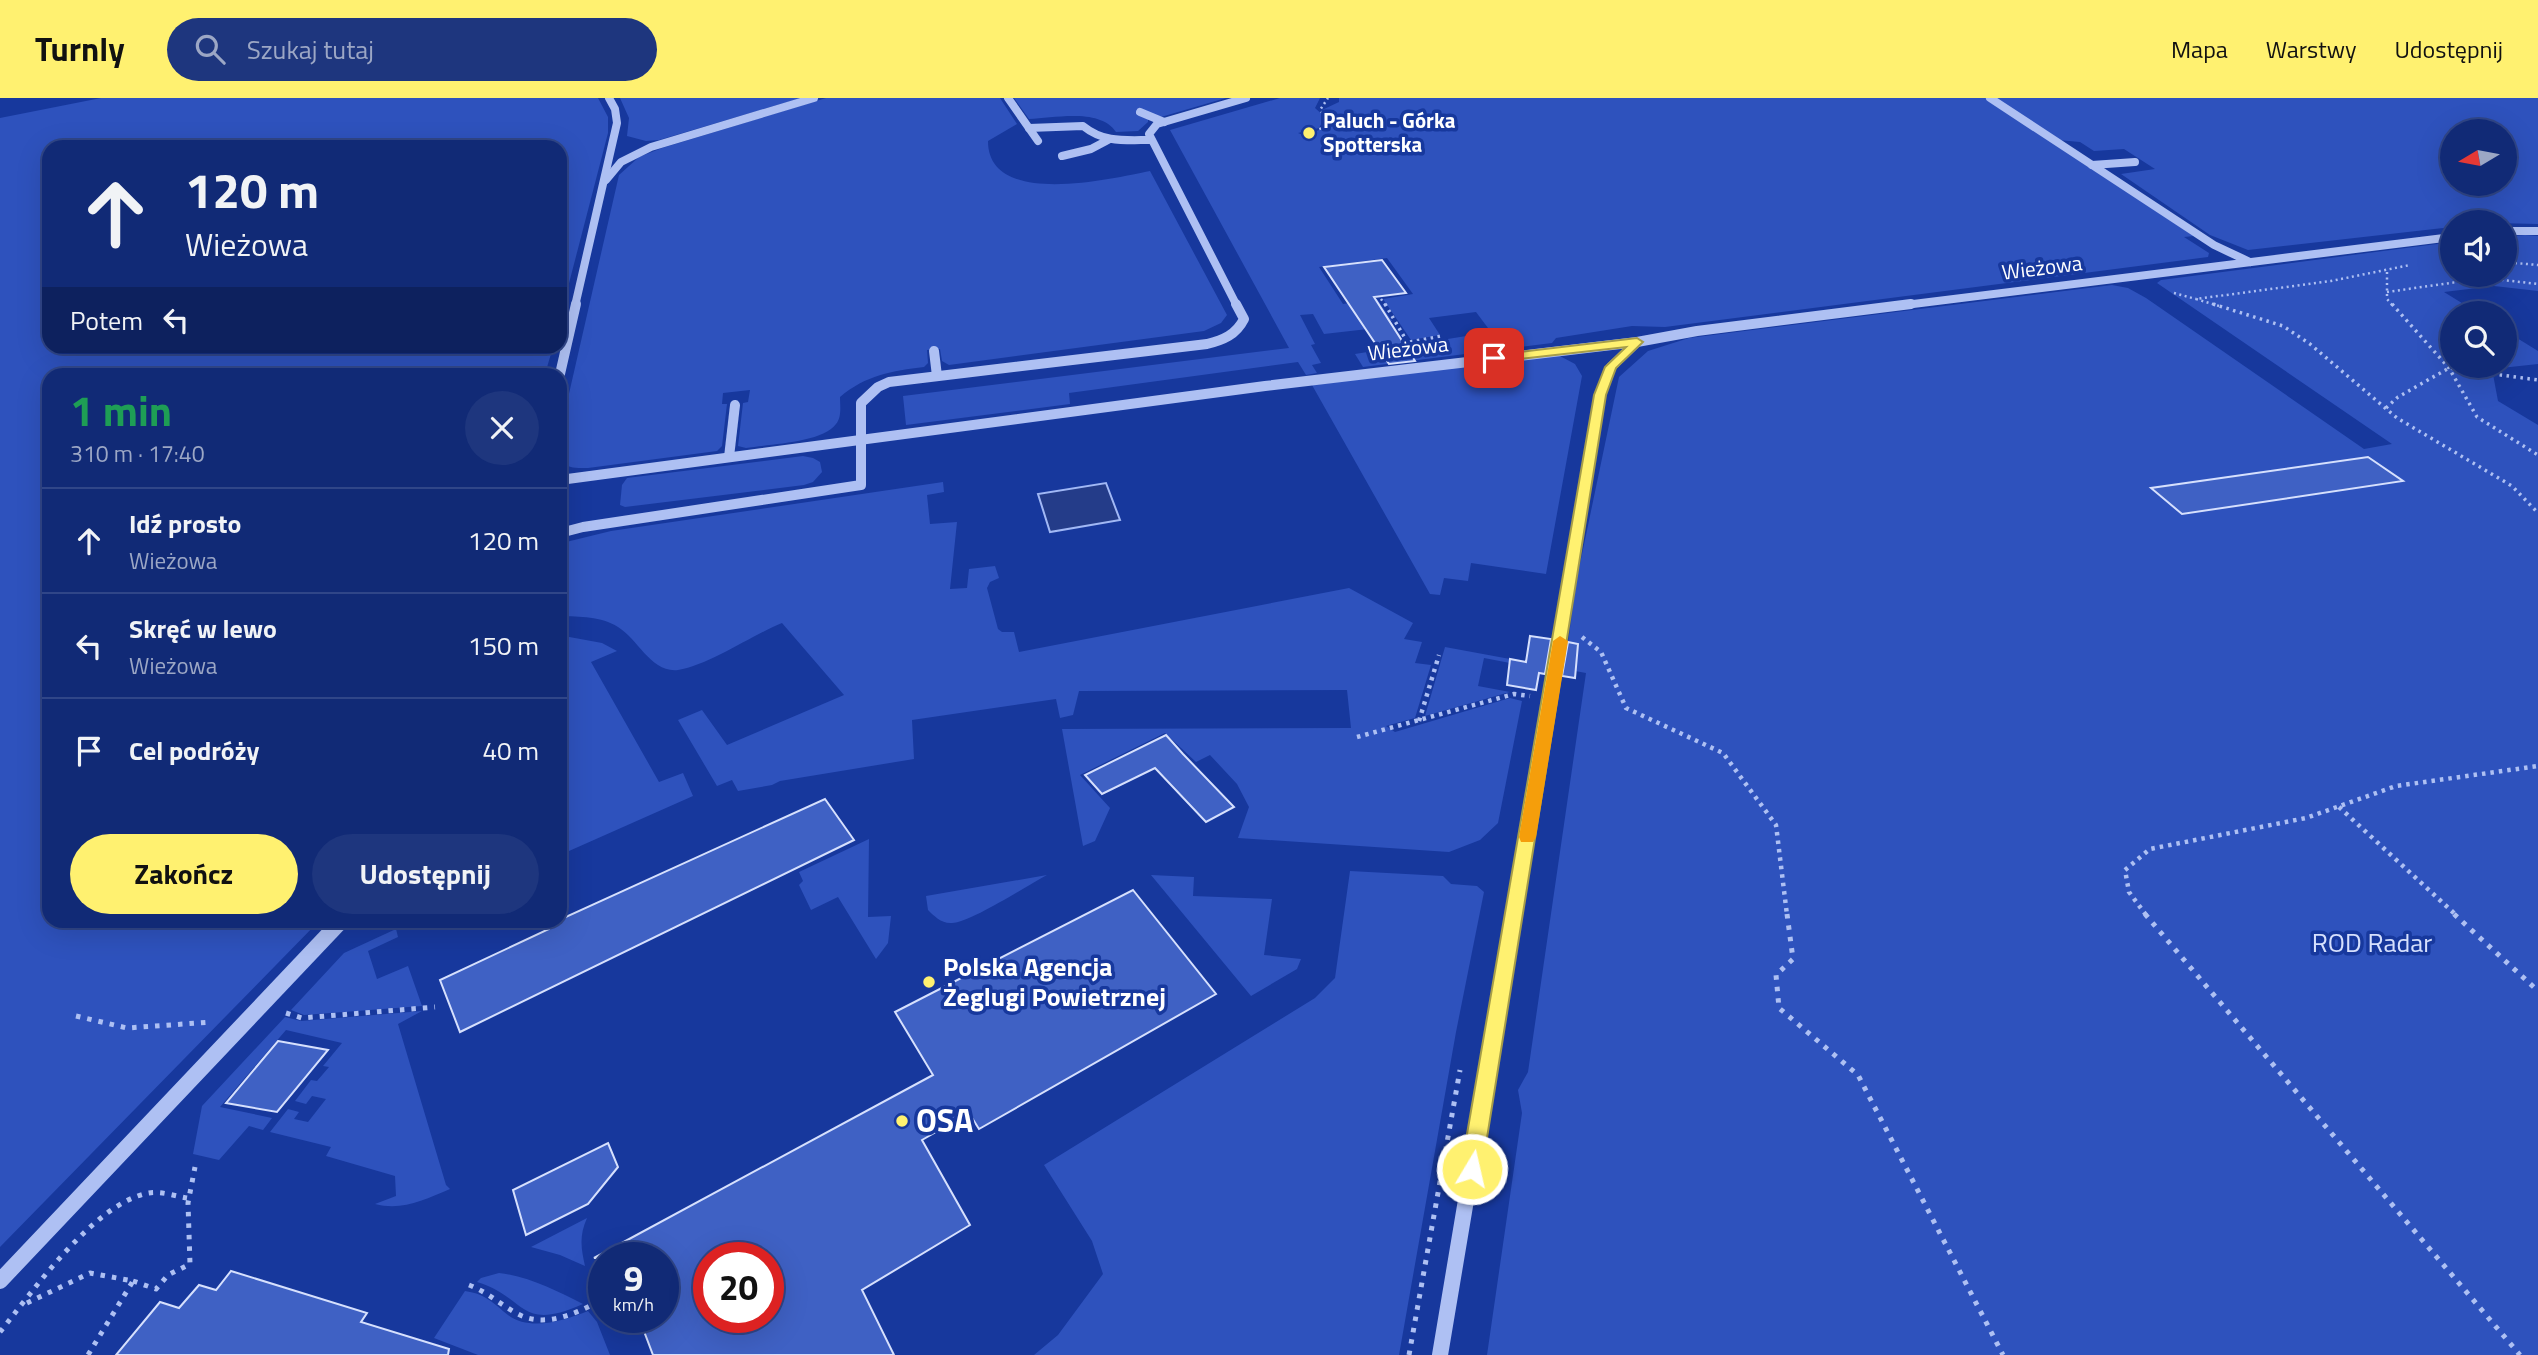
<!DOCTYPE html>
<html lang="pl">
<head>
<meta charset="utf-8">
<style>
	:root { --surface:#112a76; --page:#1e367e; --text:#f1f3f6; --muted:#9ca7c5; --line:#304688; --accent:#fff170 }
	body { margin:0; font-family:"Titillium Web",sans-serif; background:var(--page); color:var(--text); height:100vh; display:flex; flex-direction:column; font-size:26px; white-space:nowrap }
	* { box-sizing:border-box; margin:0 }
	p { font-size:23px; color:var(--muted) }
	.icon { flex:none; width:38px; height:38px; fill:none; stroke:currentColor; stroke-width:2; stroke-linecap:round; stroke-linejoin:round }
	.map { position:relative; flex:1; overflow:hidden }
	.sheet { position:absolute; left:42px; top:270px; width:525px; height:560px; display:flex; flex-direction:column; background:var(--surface); border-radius:21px; box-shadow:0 7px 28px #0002,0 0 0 2px var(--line) }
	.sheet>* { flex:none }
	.banner { position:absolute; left:42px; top:42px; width:525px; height:214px; border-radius:21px; box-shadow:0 7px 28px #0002,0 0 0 2px var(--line); background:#112a76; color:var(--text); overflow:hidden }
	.needle { width:46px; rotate:260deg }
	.fabs { position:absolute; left:2440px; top:21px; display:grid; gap:14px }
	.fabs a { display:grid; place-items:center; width:77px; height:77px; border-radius:50%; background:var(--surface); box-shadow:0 7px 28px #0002,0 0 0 2px var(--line); font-size:35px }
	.speed { position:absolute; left:588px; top:1144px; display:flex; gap:14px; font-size:35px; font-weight:700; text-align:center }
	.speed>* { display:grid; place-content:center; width:91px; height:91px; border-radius:50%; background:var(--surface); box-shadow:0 7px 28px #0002,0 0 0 2px var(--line); line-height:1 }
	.speed small { font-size:18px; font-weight:400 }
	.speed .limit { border:10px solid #d22; background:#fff; color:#111 }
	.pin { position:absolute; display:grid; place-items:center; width:60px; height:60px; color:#fff; margin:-30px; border-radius:14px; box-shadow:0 4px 10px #0006 }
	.me { position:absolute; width:77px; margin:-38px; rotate:9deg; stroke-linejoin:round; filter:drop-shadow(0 0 5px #0008) }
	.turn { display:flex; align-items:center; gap:24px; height:147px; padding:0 28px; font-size:32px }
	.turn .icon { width:91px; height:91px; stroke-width:2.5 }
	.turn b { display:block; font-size:49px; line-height:60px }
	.then { display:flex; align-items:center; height:66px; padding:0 28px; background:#0003; gap:14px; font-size:26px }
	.round { display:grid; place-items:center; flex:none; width:74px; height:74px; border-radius:37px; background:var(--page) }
	.summary { display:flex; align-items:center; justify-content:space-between; height:119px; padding:0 28px }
	h1 { font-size:42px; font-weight:700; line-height:52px; color:#1e9e55 }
	.primary-button { display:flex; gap:14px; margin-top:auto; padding:14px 28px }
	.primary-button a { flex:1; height:80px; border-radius:42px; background:var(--accent); color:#111; font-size:28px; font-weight:700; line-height:80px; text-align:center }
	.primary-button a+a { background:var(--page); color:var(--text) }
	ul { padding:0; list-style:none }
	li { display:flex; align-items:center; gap:21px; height:105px; padding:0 28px; border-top:2px solid var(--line) }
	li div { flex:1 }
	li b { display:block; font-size:26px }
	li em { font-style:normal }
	header { display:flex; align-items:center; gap:42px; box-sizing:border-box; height:98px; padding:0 35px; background:var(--accent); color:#111 }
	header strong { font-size:33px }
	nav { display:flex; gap:38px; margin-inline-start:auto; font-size:24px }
	.search { width:490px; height:63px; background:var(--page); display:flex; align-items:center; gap:18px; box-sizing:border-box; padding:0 24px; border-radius:38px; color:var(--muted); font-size:26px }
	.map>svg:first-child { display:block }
	.green { fill:#2e52bd; fill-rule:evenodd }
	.water { fill:#243c89; stroke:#a1b8f5; stroke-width:2 }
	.building { fill:#3f61c4; stroke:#d6e0fd; stroke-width:2; fill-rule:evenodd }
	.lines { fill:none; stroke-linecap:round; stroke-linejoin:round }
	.path-far3 { stroke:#aec0f3; stroke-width:2.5; stroke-dasharray:2 3.5; stroke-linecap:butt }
	.path-far2 { stroke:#aec0f3; stroke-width:3.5; stroke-dasharray:2.5 4.5; stroke-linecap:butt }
	.path-far1 { stroke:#aec0f3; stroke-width:4.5; stroke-dasharray:3.5 5; stroke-linecap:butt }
	.path { stroke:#aec0f3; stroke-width:5; stroke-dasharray:4.5 7; stroke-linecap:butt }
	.minor-far3 { stroke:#aec0f3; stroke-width:8 }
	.minor-far2 { stroke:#aec0f3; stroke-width:10 }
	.minor-far1 { stroke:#aec0f3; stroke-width:12 }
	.minor { stroke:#aec0f3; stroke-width:16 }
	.route { fill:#fff170; stroke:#a69d49; stroke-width:2 }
	.slow { fill:#f59e0b }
	.poi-dot { fill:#fff170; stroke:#17389d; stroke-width:2.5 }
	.labels { text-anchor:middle; stroke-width:7; stroke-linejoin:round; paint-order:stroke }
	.far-poi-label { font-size:21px; font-weight:bold; fill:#fff; stroke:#17389d; text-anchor:start }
	.far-street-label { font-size:21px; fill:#fff; stroke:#17389d }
	.park-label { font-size:26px; fill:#d6e0fd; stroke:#17389d }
	.poi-label { font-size:26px; font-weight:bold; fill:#fff; stroke:#17389d; text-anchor:start }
	.near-poi-label { font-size:32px; font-weight:bold; fill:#fff; stroke:#17389d; text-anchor:start }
</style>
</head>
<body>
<header>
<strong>Turnly</strong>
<div class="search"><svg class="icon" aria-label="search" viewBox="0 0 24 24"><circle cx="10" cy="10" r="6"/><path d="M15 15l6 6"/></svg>Szukaj tutaj</div>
<nav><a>Mapa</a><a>Warstwy</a><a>Udostępnij</a></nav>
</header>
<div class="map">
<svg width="2538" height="1257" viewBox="0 0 2538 1257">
	<rect width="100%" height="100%" fill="#17389d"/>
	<g class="green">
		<polygon points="101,0 598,0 608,19 608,35 560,220 560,49 49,49 49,248 553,249 545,276 49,276 49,822 319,823 0,1149 0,20"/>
		<polygon points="620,0 801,0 659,42 646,43 627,38 629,20"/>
		<path d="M826 0H1000L1017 26 988 43C988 110 1110 81 1150 73L1227 217 1221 225 1204 233 949 267 942 263 940 251 927 252 928 265 924 269C892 273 866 277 840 299 840 307 842 319 836 326 822 345 769 346 746 350L738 348 743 305 748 304 750 292 723 295 722 306H727L722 348 717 353 588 370C576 370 568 371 560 362V335L619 77 639 59 662 50Z"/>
		<path d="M1014 0H1226L1161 19 1141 12 1135 15 1148 20V24L1138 33 1116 34C1100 10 1055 20 1029 21Z"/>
		<polygon points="1280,0 1320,0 1315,10 1325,19 1319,30 1298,35 1305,38 1326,29 1325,26 1330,23 1322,12 1339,4 1339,0 1986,0 2194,138 2184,139 2209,155 2208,159 1665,229 1632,228 1556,240 1552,245 1363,269 1355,256 1491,234 1476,214 1429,220 1440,237 1411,242 1383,201 1413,196 1387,160 1319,169 1343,206 1377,201 1392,223 1367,227 1368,231 1324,236 1313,216 1300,217 1315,246 1311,247 1321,265 1312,267 1317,275 1306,277 1298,264 1069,295 1070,306 906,327 903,298 1289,250 1170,32"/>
		<path d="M1995 0H2538V126L2452 124V129L2248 152 2210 137 2121 76 2155 71 2124 51 2094 53 2080 44 2058 42ZM2452 33H2504V86H2452Z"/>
		<polygon points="2525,137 2538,138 2538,193 2494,188 2444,194 2478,215 2452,215 2452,268 2504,268 2504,232 2538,253 2538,266 2492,271 2498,303 2538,327 2538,1257 1487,1257 1522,1015 1518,992 1528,974 1586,575 1575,573 1578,546 1568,544 1577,480 1619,279 1648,253 1689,240 2112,187 2128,190 2146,200 2364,351 2392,346 2157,185 2161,182 2452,144 2452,177 2504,177 2504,139"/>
		<polygon points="1558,257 1575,266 1582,278 1546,476 1471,465 1468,483 1444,480 1440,497 1430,496 1312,287"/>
		<polygon points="803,358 813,360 820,364 822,374 813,384 804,387 625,409 620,407 622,387 627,380"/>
		<path d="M943 384 944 394 927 397 930 426 957 424 950 491 967 490 969 471 995 468 999 480 990 484 987 490 998 531 1002 534H1014L1019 554 1349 490 1413 525 1404 541 1422 544 1415 565 1431 567 1415 620 1386 628 1395 634 1510 600 1522 603 1498 725 1480 742 1449 754 1238 740 1249 709 1237 686 1210 657 1196 664 1165 635 1080 677 1110 710 1095 743 1083 748 1062 631 1351 630 1347 592 1079 593 1073 617 1060 620 1056 601 912 622 914 661 780 683 772 687 738 693 732 682 717 688 678 622 702 612 727 647 844 597 782 525C752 537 710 567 678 572 651 575 638 541 618 529 601 518 580 519 560 518V447L562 445 611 433Z"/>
		<polygon points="564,538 602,545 617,553 591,564 659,684 683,675 693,698 560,757 560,539"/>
		<polygon points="1445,549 1510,561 1510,565 1484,560 1478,588 1510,594 1425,618"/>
		<polygon points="869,741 868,819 891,818 888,845 876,861 838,799 811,812 799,787 803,783 799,774"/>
		<polygon points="1350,773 1443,778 1451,786 1477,788 1484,794 1456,934 1399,1257 1034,1257 1058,1237 1103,1176 1092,1143 1044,1067 1315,900 1335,880"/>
		<path d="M1047 777C1028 787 970 825 952 825 942 826 934 818 928 812L926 798Z"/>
		<polygon points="1151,777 1194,779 1193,798 1272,801 1264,857 1301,861 1297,871 1251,898"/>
		<polygon points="396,831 398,839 368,853 377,881 408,868 422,908 304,917 291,912 344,855"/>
		<path d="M422 913 398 926 446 1087 450 1091C424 1102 402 1113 375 1106L396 1098 395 1078 326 1058 331 1049 270 1034 288 1011 299 1014 294 1021 308 1024 326 1001 312 998 306 1006 295 1003 311 982 317 983 329 969 323 968 342 945 286 932 220 1009 272 1020 263 1032 249 1028 219 1062 193 1056 202 1008 285 919 301 923Z"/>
		<path d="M587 1120C579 1138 581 1150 585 1168L560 1157 531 1149Z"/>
		<path d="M499 1175C528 1178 557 1193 583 1206 518 1235 527 1199 477 1184L481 1180Z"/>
		<path d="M465 1193C486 1196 493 1205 508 1217 531 1234 565 1222 588 1213L597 1224 610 1257H478L434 1240Z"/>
	</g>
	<polygon class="water" points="1106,385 1120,422 1050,434 1038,396"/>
	<g class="building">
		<polygon points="1382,162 1406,195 1374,199 1415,263 1389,266 1324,169"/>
		<polygon points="2368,359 2403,383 2182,416 2151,390"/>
		<polygon points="1530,538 1551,541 1545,576 1539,575 1536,592 1507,587 1510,561 1526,564"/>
		<polygon points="1568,544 1578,546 1575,580 1562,578"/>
		<polygon points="1166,637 1183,656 1234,709 1206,724 1155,670 1102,696 1085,677"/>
		<polygon points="825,701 854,742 460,934 440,882 549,831 548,827"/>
		<path d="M1133 792 1216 896 979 1031 969 1015 922 1042 970 1127 862 1192 894 1257H653L639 1220H663V1160H594L933 977 895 914ZM709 1160H768V1220H709Z"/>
		<polygon points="278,943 328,952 277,1014 226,1005"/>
		<polygon points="608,1045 618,1069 588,1106 526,1137 513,1092"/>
		<polygon points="231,1173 367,1215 361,1224 449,1251 448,1257 116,1257 160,1204 179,1210 199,1187 216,1192"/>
	</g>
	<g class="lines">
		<g class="path-far3">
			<polyline points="1309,35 1322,30 1328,22 1320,12 1328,0"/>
			<polyline points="2504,164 2538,167"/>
			<polyline points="2387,174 2387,201 2393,208"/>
			<polyline points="2387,194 2485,180 2538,186"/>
			<polyline points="2174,195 2196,201"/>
			<polyline points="1381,201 1386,208"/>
			<polyline points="2219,208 2196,201 2331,183 2410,167"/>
		</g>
		<g class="path-far2">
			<polyline points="1385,206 1409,247"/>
			<polyline points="2213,206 2283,228 2310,246 2397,320 2512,388 2538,415"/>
			<polyline points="2392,206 2449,270 2477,319 2538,357"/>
			<polyline points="1410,244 1442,238"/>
			<polyline points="2386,310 2398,299 2449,270 2538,282"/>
		</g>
		<g class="path-far1">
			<polyline points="1582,539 1601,554 1626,610 1723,655 1776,727 1787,817"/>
			<polyline points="1419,623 1439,557"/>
			<polyline points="1357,639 1514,596 1530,598"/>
			<polyline points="2339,709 2456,817"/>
			<polyline points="2146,817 2129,794 2125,772 2150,751 2306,720 2396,688 2538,668"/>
		</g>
		<g class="path">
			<polyline points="1787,816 1793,861 1776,877 1779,910 1858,977 2003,1257"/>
			<polyline points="2145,816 2520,1257"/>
			<polyline points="2454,816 2538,893"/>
			<polyline points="286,915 302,920 435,909"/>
			<polyline points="76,918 127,930 212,924"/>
			<polyline points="133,1183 156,1191 168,1177 190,1166 188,1105 195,1069"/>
			<path d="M469 1187C487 1194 500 1206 516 1215 544 1231 574 1216 600 1203"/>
			<polyline points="27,1205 90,1175 133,1183 88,1257"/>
			<path d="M0 1234C33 1193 95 1104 149 1095 161 1093 175 1098 187 1100"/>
			<polyline points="1409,1257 1460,972"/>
		</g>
		<g class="minor-far3">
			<polyline points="1008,0 1038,43"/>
			<polyline points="1990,0 2214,147 2250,164"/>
			<polyline points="1140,14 1164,24"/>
			<path d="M1029 30 1083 28C1104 45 1125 42 1151 42"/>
			<polyline points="1062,58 1091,51 1108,42"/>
			<polyline points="2092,67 2135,64"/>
			<polyline points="606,82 621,64 651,49 814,0"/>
			<polyline points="2504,133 2538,133"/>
			<polyline points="575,208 617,25 615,11 609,0"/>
			<polyline points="1237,208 1149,36 1157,26 1246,0"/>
			<polyline points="1897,208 2452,139"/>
		</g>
		<g class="minor-far2">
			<polyline points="934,253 937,278"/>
			<polyline points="560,276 576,206"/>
			<polyline points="729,359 735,307"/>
			<polyline points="560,382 1265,288 1637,244 1697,233 1911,206"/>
			<path d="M560 435 583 429 861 387V305L878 289 889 284 1207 246C1223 242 1236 237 1244 221L1236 206"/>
			<polyline points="1570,475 1600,297 1611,269 1637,244"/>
		</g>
		<polyline class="minor-far1" points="1513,817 1571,473"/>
		<g class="minor">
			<polyline points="0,1183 342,822"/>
			<polyline points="1440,1257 1514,816"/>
		</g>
	</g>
	<polygon class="route" points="1637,240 1643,244 1616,270 1606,297 1482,1071 1479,1078 1472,1081 1464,1078 1461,1071 1594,297 1605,269 1626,249 1494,264 1488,260 1494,257"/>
	<polygon class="slow" points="1560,538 1568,543 1536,739 1533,744 1521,744 1519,739 1553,543"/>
	<g class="poi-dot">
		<circle cx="1309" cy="35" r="7"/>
		<circle cx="929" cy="884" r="7"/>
		<circle cx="902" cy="1023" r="7"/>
	</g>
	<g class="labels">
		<g class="far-poi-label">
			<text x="1323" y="30">Paluch - Górka<tspan x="1323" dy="24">Spotterska</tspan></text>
		</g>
		<g class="far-street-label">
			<text transform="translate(2042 170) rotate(-7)" y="7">Wieżowa</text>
			<text transform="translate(1408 251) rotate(-7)" y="7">Wieżowa</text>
		</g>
		<g class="park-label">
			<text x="2372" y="854">ROD Radar</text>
		</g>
		<g class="poi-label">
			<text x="943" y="878">Polska Agencja<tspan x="943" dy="30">Żeglugi Powietrznej</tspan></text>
		</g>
		<g class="near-poi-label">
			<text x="916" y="1034">OSA</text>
		</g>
	</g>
</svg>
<div class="fabs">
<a><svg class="needle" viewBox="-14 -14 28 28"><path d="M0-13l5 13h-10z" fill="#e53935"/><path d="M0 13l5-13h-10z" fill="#9ca7c5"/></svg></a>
<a><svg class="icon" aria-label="sound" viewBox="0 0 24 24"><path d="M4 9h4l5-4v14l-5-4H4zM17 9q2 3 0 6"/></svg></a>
<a><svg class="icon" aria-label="search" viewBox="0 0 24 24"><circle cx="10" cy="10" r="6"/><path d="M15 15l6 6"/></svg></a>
</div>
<div class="speed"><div>9<small>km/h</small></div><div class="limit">20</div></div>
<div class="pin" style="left:1494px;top:260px;background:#d93025"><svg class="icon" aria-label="arrive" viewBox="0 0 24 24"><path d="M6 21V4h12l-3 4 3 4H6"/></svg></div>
<svg class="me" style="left:1472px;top:1071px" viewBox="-20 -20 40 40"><circle r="17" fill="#fff170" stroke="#fff" stroke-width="3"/><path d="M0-11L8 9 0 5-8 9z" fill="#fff"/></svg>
<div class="banner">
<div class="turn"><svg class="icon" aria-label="ahead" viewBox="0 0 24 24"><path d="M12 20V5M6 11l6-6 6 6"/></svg><div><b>120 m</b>Wieżowa</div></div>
<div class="then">Potem<svg class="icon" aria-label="left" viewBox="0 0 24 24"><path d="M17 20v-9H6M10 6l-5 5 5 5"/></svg></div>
</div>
<section class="sheet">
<div class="summary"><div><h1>1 min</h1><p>310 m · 17:40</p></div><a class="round"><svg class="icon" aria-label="close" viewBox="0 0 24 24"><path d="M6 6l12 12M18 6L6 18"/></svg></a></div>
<ul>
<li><svg class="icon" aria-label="ahead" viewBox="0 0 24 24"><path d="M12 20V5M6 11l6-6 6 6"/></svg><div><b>Idź prosto</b><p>Wieżowa</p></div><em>120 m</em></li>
<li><svg class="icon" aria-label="left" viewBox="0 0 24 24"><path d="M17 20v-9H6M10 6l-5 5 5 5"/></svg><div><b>Skręć w lewo</b><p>Wieżowa</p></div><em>150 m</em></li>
<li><svg class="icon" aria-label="arrive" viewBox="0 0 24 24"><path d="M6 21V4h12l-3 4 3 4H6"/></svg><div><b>Cel podróży</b></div><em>40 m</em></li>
</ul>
<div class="primary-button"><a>Zakończ</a><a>Udostępnij</a></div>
</section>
</div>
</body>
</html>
